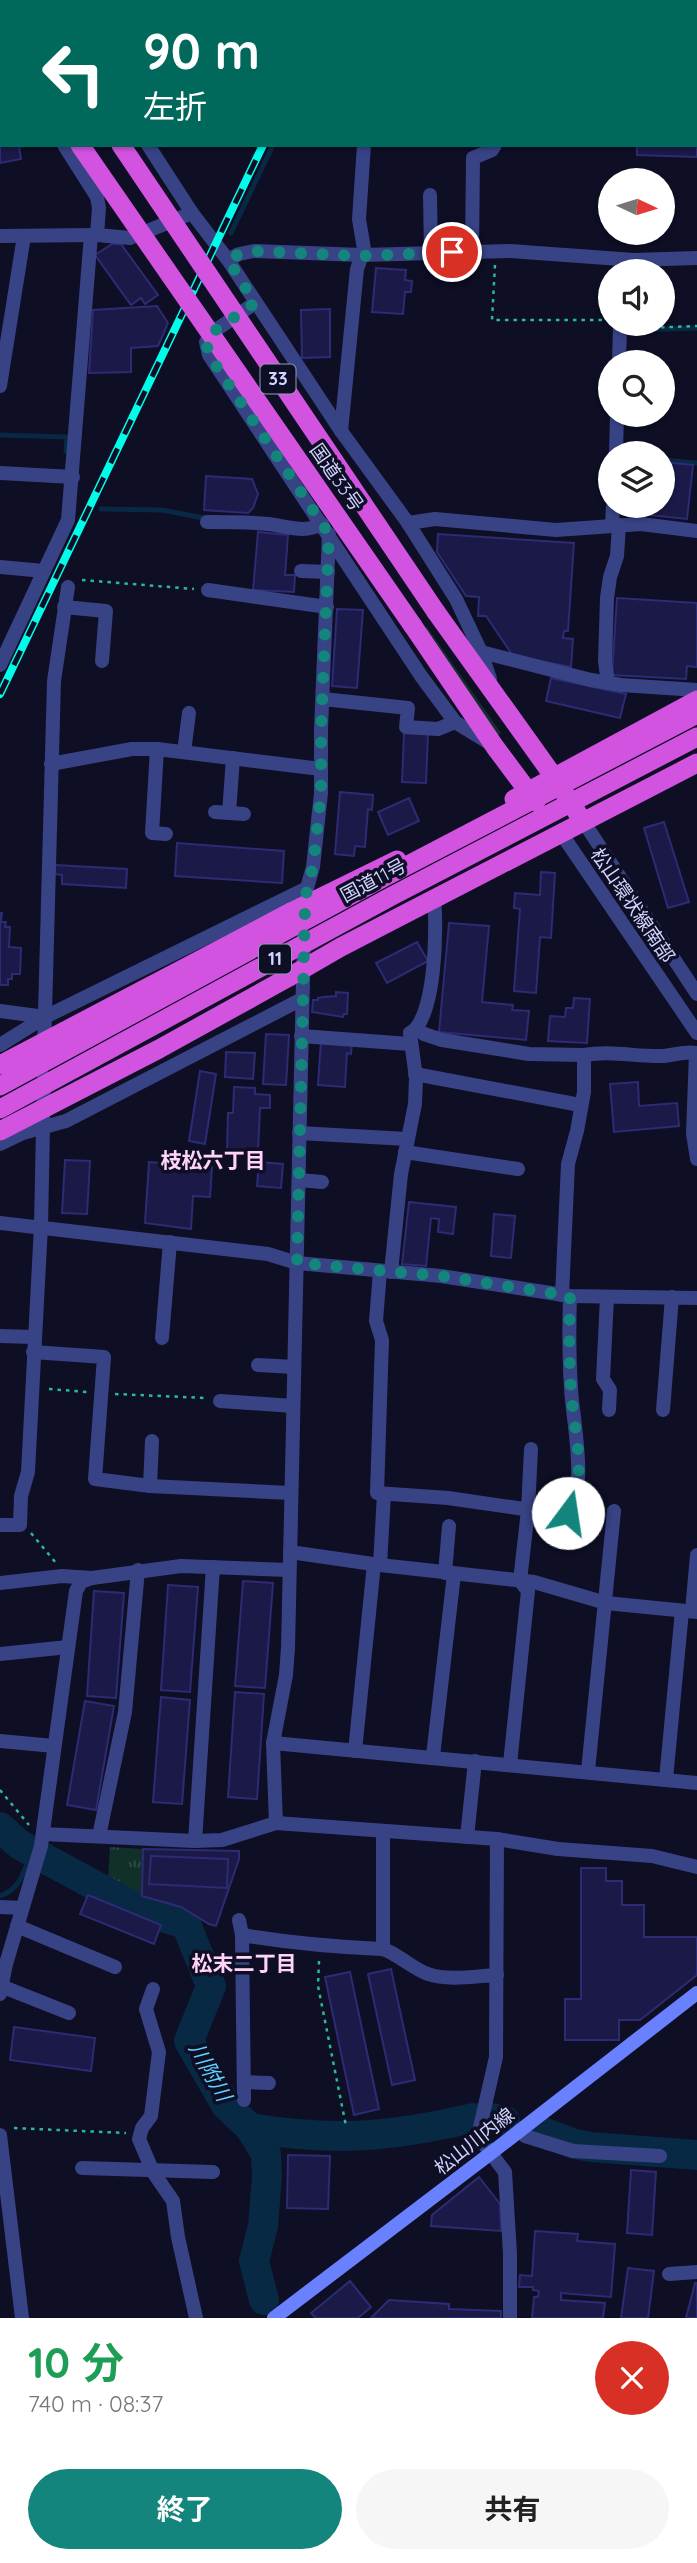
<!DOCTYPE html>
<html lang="ja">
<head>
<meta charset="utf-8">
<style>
	:root { --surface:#fff; --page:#f6f6f6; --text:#222; --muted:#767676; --accent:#13857c }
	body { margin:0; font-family:Quicksand,"Noto Sans JP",sans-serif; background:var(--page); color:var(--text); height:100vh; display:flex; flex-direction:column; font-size:26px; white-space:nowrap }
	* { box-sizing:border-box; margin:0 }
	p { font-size:23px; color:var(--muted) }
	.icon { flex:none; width:38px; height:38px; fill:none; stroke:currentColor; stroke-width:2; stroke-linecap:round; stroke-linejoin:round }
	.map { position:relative; height:2318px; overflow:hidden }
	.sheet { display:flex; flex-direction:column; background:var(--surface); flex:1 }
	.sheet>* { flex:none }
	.top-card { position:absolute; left:0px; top:0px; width:698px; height:147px; box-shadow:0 2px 5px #0004; background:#00695c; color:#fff; overflow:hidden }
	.needle { width:46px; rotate:94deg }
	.buttons { position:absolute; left:598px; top:168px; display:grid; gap:14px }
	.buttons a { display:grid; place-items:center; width:77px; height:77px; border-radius:50%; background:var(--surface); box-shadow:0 2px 5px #0004; font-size:35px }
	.pin { position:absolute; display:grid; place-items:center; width:60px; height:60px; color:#fff; margin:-30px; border:4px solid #fff; border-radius:50%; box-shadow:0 2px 7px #0007 }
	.me { position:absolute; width:77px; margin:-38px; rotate:14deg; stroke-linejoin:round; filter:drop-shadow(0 0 5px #0008) }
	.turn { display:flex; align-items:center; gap:24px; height:147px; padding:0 28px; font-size:32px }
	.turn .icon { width:91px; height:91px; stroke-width:2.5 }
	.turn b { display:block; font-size:49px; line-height:60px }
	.round { display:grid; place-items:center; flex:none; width:74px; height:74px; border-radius:37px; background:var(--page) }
	.overview { display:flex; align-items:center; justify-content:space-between; height:119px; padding:0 28px }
	h1 { font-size:42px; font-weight:700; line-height:52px; color:#1e9e55 }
	.primary-button { display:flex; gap:14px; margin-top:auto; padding:14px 28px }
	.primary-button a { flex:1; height:80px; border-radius:42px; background:var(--accent); color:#fff; font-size:28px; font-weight:700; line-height:80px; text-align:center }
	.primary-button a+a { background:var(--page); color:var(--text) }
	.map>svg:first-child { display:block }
	.grass { fill:#113029 }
	.park { fill:url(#park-tufts) }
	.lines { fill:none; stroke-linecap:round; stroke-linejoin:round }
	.stream { stroke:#082944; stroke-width:5 }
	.river { stroke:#082944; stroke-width:30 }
	.building { fill:#1b1947; stroke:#2c2b74; stroke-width:2 }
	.path { stroke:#2bba98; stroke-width:2.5; stroke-dasharray:3.5 5; stroke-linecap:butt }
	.minor { stroke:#384386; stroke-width:14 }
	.tertiary { stroke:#384386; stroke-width:14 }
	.secondary { stroke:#6980ff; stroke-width:14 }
	.trunk { stroke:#d253e0; stroke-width:19 }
	.rail-casing { stroke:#00fdea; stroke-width:8 }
	.rail { stroke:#0e0e25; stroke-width:5; stroke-dasharray:16; stroke-linecap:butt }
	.trunk-bridge { stroke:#d253e0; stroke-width:19 }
	.route { stroke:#13857c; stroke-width:12; stroke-dasharray:0 21.6 }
	.labels { text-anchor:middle; stroke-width:7; stroke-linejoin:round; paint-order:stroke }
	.shield { fill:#0e0e25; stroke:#9799be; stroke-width:2 }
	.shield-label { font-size:18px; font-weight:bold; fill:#d2d5ff }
	.street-label { font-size:19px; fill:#d2d5ff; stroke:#0e0e25 }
	.neighbourhood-label { font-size:21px; font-weight:bold; fill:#ffd4f7; stroke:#0e0e25 }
	.water-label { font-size:21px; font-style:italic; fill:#60d2ff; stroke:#0e0e25 }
</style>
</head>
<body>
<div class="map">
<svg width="697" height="2318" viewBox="0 0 697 2318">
	<defs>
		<pattern id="park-tufts" width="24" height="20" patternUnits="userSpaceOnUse" patternTransform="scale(1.75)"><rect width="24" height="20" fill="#113029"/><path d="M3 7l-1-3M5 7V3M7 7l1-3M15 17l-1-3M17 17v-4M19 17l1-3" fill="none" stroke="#334d49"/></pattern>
	</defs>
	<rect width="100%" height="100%" fill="#0e0e25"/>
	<polygon class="grass" points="427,627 501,733 497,736 423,630"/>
	<polygon class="park" points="110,1847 143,1849 142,1896 108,1879"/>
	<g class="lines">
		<g class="stream">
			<polyline points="340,2 341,0"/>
			<polyline points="231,233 273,145"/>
			<polyline points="631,330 697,328"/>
			<polyline points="0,435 67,437 66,451"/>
			<polyline points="663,460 697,463"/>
			<polyline points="101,509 162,510 209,519"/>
			<path d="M0 1896C21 1889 24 1871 31 1852"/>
		</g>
		<g class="river">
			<polyline points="0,1827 20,1845 142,1911 186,1924 211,1986 189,2041 226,2105 250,2128 266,2154 267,2176 263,2226 254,2261 264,2300"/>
			<polyline points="491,2118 505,2121"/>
			<path d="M250 2128C335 2142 391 2137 473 2118"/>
			<polyline points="540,2131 575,2144 591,2147 697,2155"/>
		</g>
	</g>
	<g class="building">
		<polygon points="697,125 697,157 637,155 637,145 696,145"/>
		<polygon points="0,141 2,145 32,145 19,147 21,159 0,163"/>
		<polygon points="112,244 121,244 158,295 145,304 141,298 131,305 95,255"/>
		<polygon points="376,268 406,270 405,280 412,281 411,292 405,292 403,314 372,312"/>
		<polygon points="157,306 168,323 158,346 131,348 131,372 89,373 93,310"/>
		<polygon points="330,309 330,357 302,358 301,310"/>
		<polygon points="663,462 693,465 687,519 619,512 620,506 663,506"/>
		<polygon points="206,476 252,479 258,494 253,508 248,513 204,510"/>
		<polygon points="258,532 288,535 285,575 295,575 294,592 253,590"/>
		<polygon points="438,534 574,543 568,631 564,631 563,638 573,639 571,667 513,656 486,616 478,616 479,597 466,596 437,552"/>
		<polygon points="617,598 697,603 697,667 687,666 686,679 612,675"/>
		<polygon points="337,609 363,610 357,688 332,686"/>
		<polygon points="551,678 626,694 620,718 546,701"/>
		<polygon points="404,733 428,734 426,783 402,782"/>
		<polygon points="340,792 373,795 372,810 368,809 365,847 355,846 354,856 335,854"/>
		<polygon points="409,798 419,821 388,835 378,812"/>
		<polygon points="664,822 689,902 668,908 644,828"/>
		<polygon points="177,843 284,851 282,883 175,876"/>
		<polygon points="55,865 127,869 126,888 62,884 62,875 54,874"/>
		<polygon points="541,872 555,873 551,938 540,937 536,993 514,991 520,909 514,908 515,893 540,895"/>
		<polygon points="0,913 2,913 1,922 6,922 5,927 10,927 9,947 21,948 20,974 12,974 12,979 8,979 8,985 0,985"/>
		<polygon points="449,923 489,926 482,1002 513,1005 512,1010 529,1011 526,1040 439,1032"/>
		<polygon points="417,942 428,961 387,983 376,963"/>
		<polygon points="336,992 348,993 347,1014 344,1014 343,1017 312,1012 313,1000 318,1000 318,998 323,997 336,996"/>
		<polygon points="574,998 590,999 587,1043 548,1041 550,1016 565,1017 566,1008 573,1008"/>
		<polygon points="266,1034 289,1035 286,1085 263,1084"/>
		<polygon points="321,1040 352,1042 351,1054 347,1053 345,1087 318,1085"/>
		<polygon points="226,1052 255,1053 253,1079 225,1077"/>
		<polygon points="200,1071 216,1074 205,1144 189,1141"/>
		<polygon points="638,1082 639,1106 677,1103 679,1126 614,1132 610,1084"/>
		<polygon points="234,1087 255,1088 255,1094 270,1095 270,1108 260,1108 258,1152 227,1151 228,1113 233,1113"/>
		<polygon points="65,1160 90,1161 87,1214 62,1213"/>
		<polygon points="149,1162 212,1167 210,1197 193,1196 191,1229 145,1223"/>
		<polygon points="259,1162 283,1164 281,1188 257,1186"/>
		<polygon points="409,1202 456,1207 453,1234 438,1232 439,1219 431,1218 426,1266 402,1264"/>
		<polygon points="494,1214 515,1216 511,1258 491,1256"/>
		<polygon points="243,1581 273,1583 265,1688 235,1686"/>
		<polygon points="168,1585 198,1587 190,1692 161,1690"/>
		<polygon points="94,1591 124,1593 116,1698 87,1696"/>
		<polygon points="235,1692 264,1694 257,1799 228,1797"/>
		<polygon points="161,1697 190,1700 182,1804 153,1802"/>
		<polygon points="85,1701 114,1706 96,1810 67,1805"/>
		<polygon points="143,1849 239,1851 239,1859 216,1926 209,1924 181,1907 142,1896"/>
		<polygon points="151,1856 228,1859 227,1888 149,1884"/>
		<polygon points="581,1868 606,1868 606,1881 622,1881 622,1905 644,1905 644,1937 697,1937 697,1975 640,2020 619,2020 619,2040 565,2040 565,1999 581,1999"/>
		<polygon points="88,1895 161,1925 154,1944 80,1914"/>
		<polygon points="391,1969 415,2080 392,2085 368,1974"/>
		<polygon points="350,1972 379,2109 354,2115 325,1977"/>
		<polygon points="14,2027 95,2038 91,2071 10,2060"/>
		<polygon points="288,2155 330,2156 328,2209 287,2208"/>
		<polygon points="631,2170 656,2172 652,2235 627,2233"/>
		<polygon points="479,2177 500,2204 501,2231 431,2226 432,2215"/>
		<polygon points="535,2231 578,2234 577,2241 615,2244 611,2297 561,2293 561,2300 605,2303 603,2318 532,2318 534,2297 538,2297 539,2291 533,2290 533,2287 519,2287 520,2275 532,2276"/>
		<polygon points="628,2268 654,2271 648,2318 621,2318"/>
		<polygon points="350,2281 371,2307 358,2318 316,2318 311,2313"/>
		<polygon points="695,2283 697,2283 697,2318 686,2318"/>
		<polygon points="389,2300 449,2304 449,2309 501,2311 501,2318 371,2318"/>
	</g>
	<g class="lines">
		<g class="path">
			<polyline points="645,2 645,0"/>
			<polyline points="495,265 492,320 605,320"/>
			<polyline points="644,328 697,326"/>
			<polyline points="82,580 194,589"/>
			<polyline points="49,1389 87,1392"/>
			<polyline points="115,1394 206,1398"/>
			<polyline points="31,1533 56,1563"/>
			<polyline points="0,1790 29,1825"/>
			<polyline points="319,1961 318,1986 346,2126"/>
			<polyline points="14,2128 126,2133"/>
		</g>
		<g class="minor">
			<polyline points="52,0 53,2"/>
			<polyline points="379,0 379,2"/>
			<polyline points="98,2 98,0"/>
			<polyline points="508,2 509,0"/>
			<polyline points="0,51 2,53"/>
			<polyline points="696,62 697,62"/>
			<polyline points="64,145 97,197 99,208 97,235 130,238 192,213"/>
			<polyline points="148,145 192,213 228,260 341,431 408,523 456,599 481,652 490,679"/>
			<polyline points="364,145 359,219 365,255"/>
			<polyline points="430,195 431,252"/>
			<polyline points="0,236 97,235"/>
			<polyline points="472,252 473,158 492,150 495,145"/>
			<polyline points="228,260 239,254 254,251 362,255 510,251 634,260 697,258"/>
			<polyline points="255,303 213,332 206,342 209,355 421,676 455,722 491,744"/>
			<polyline points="619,362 620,326 631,324"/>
			<polyline points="0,386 24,236"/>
			<polyline points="341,431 357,269 362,255"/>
			<polyline points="616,453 617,415"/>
			<polyline points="0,473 73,477"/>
			<path d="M207 522C227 522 248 522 268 524 287 526 304 534 322 524"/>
			<polyline points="408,523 435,519 556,530 641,524 697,531"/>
			<polyline points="612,525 613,506"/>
			<polyline points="0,567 44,571"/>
			<polyline points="301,571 328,572"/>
			<polyline points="208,590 327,607"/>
			<polyline points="64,607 106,611 102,661"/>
			<polyline points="481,652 591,680 621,685 697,690"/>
			<polyline points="0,665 68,520 91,235"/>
			<polyline points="608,683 605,661 607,598 610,577 617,556 619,525"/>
			<polyline points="323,699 408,708 406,727 438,729 455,722"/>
			<polyline points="157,749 152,833 166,834"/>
			<polyline points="184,752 189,713"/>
			<polyline points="51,764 132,749 157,749 321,769"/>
			<polyline points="215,812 244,814"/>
			<polyline points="229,813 233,758"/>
			<polyline points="305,912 307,888 313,867 321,793 321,729 329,534"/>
			<polyline points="304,936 288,1648 286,1675 273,1743 276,1823 497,1839 558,1849 652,1856 697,1867"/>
			<polyline points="0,1011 45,1017"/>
			<polyline points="417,1029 424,1034 442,1040 529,1054 584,1055"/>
			<polyline points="301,1036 410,1044"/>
			<polyline points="0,1045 45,1017 307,888"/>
			<polyline points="44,1050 54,681 68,587"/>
			<polyline points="696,1053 693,1134 697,1159"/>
			<polyline points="415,1074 580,1105"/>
			<polyline points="299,1133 407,1139"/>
			<polyline points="0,1144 23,1133 66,1121 302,999"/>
			<polyline points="405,1152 518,1169"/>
			<polyline points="299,1180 322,1182"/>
			<polyline points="0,1223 268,1254 297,1263 441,1276 570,1296 697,1298"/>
			<path d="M380 1271 376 1321 382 1340 377 1493 448 1498 538 1511 563 1517C591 1497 572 1419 571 1388 569 1357 569 1327 570 1296"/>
			<path d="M391 1272 401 1174 415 1104 416 1078 410 1033C436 1019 437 927 434 899"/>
			<path d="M562 1295 568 1164 577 1131 584 1092V1055C611 1050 636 1057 664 1056 676 1055 683 1051 697 1053"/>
			<polyline points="607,1297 603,1379 610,1390 609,1410"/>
			<polyline points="0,1336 34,1337"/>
			<polyline points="162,1338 170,1242"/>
			<polyline points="33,1352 104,1357 95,1479 150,1486 290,1493"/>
			<polyline points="258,1365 294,1367"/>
			<polyline points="220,1401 293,1406"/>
			<polyline points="663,1410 672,1297"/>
			<polyline points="150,1486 152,1441"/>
			<polyline points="0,1525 20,1525 21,1496 28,1472 41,1226 44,1077"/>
			<polyline points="290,1552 380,1565 534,1582 606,1603 697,1612"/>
			<polyline points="380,1565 384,1494"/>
			<polyline points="445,1573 449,1526"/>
			<polyline points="0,1583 62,1576 92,1578"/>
			<polyline points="692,1611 697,1555"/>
			<polyline points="0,1654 68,1647"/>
			<polyline points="0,1741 54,1746"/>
			<polyline points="273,1743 697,1783"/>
			<polyline points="355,1751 374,1564"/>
			<polyline points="433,1756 454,1574"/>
			<polyline points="510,1764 528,1591 520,1581 528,1510 531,1449"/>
			<polyline points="588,1771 614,1511"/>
			<polyline points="666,1779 682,1611"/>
			<polyline points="43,1834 195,1841 222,1840 276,1823"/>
			<polyline points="99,1836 125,1712 138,1570"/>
			<polyline points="467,1837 475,1761"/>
			<polyline points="497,1839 496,2057 478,2136 505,2172 510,2254 510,2318"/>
			<polyline points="195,1841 213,1567"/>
			<polyline points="0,1907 22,1908"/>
			<polyline points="239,1920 242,1935 244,2100"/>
			<polyline points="17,1926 115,1967"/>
			<path d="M242 1935C289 1943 334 1947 381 1949 393 1950 414 1970 428 1974 448 1981 476 1976 497 1975"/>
			<polyline points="383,1949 383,1831"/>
			<polyline points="1,1986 69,2013"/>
			<polyline points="153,1989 146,2009 159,2052 151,2116 142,2128 139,2139 153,2172 173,2201 178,2237 196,2318"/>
			<polyline points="0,1994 6,1964 41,1846 76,1591 81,1582 92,1578 181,1566 289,1570"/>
			<polyline points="244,2082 269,2083"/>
			<polyline points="520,2130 525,2136 573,2151 660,2156"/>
			<polyline points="0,2135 22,2318"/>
			<polyline points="82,2168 213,2172"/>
			<polyline points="669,2274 697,2272"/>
		</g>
		<g class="tertiary">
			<polyline points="583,821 697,994"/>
			<polyline points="561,833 697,1033"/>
		</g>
		<polyline class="secondary" points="274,2318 491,2153 697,1993"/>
		<g class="trunk">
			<polyline points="24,0 25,2"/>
			<polyline points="0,20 2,23"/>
			<polyline points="436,612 554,777 580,817"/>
			<polyline points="413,626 495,747 536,802"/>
			<polyline points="514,799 697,700"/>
			<polyline points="291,912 397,860"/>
			<polyline points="289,977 341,947 697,763"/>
		</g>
		<defs>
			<g id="rail">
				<polyline points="331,2 332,0"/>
				<polyline points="0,694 263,145"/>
			</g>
		</defs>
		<use href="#rail" class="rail-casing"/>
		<use href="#rail" class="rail"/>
		<g class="trunk-bridge">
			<polyline points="80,145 413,626"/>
			<polyline points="121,145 436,612"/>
			<polyline points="0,1065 291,912"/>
			<polyline points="0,1086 383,878 697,714"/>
			<polyline points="0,1109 392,896 697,737"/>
			<polyline points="0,1131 159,1049 289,977"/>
		</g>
	</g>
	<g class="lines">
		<path class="route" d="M452 252 362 256 254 251 239 254 228 260 255 303 213 332 206 342 209 355 329 534 321 729V793L313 867 307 888 305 905 297 1263 441 1276 570 1296C569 1327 569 1358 571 1389 573 1428 589 1478 568 1513"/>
	</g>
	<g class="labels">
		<g class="shield">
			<rect x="260.5" y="364.5" width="35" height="29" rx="5"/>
			<rect x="259" y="944.5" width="32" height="29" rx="5"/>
		</g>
		<g class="shield-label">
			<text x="278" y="385">33</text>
			<text x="275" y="965">11</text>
		</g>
		<g class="street-label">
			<text transform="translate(337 477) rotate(55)" y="7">国道33号</text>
			<text transform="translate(373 880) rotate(-28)" y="7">国道11号</text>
			<text transform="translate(633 905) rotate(56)" y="7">松山環状線南部</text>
			<text transform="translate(474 2141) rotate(-38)" y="7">松山川内線</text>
		</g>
		<g class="neighbourhood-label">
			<text x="213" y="1168">枝松六丁目</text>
			<text x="244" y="1971">松末二丁目</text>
		</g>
		<g class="water-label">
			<text transform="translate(210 2072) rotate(61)" y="7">川附川</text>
		</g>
	</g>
</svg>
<div class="buttons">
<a><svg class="needle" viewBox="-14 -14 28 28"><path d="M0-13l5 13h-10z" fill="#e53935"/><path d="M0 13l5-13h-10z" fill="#767676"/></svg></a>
<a><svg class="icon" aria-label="sound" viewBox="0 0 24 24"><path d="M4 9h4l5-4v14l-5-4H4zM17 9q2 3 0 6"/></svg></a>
<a><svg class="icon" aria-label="search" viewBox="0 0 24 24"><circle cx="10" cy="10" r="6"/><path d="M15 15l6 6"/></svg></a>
<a><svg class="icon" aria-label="layers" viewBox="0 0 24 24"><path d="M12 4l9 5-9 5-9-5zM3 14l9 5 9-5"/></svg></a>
</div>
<div class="pin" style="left:452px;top:252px;background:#d93025"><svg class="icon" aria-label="arrive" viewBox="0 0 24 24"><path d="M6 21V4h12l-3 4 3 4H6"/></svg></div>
<svg class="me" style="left:568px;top:1513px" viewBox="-20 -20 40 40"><circle r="19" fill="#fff"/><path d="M0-13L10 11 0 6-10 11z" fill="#13857c"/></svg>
<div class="top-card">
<div class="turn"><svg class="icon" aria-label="left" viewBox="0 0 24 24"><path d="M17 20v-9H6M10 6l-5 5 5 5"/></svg><div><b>90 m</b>左折</div></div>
</div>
</div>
<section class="sheet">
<div class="overview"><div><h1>10 分</h1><p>740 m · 08:37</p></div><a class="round" style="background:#d93025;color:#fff"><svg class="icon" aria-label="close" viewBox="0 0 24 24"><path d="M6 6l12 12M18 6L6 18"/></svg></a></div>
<div class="primary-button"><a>終了</a><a>共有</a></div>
</section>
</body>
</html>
